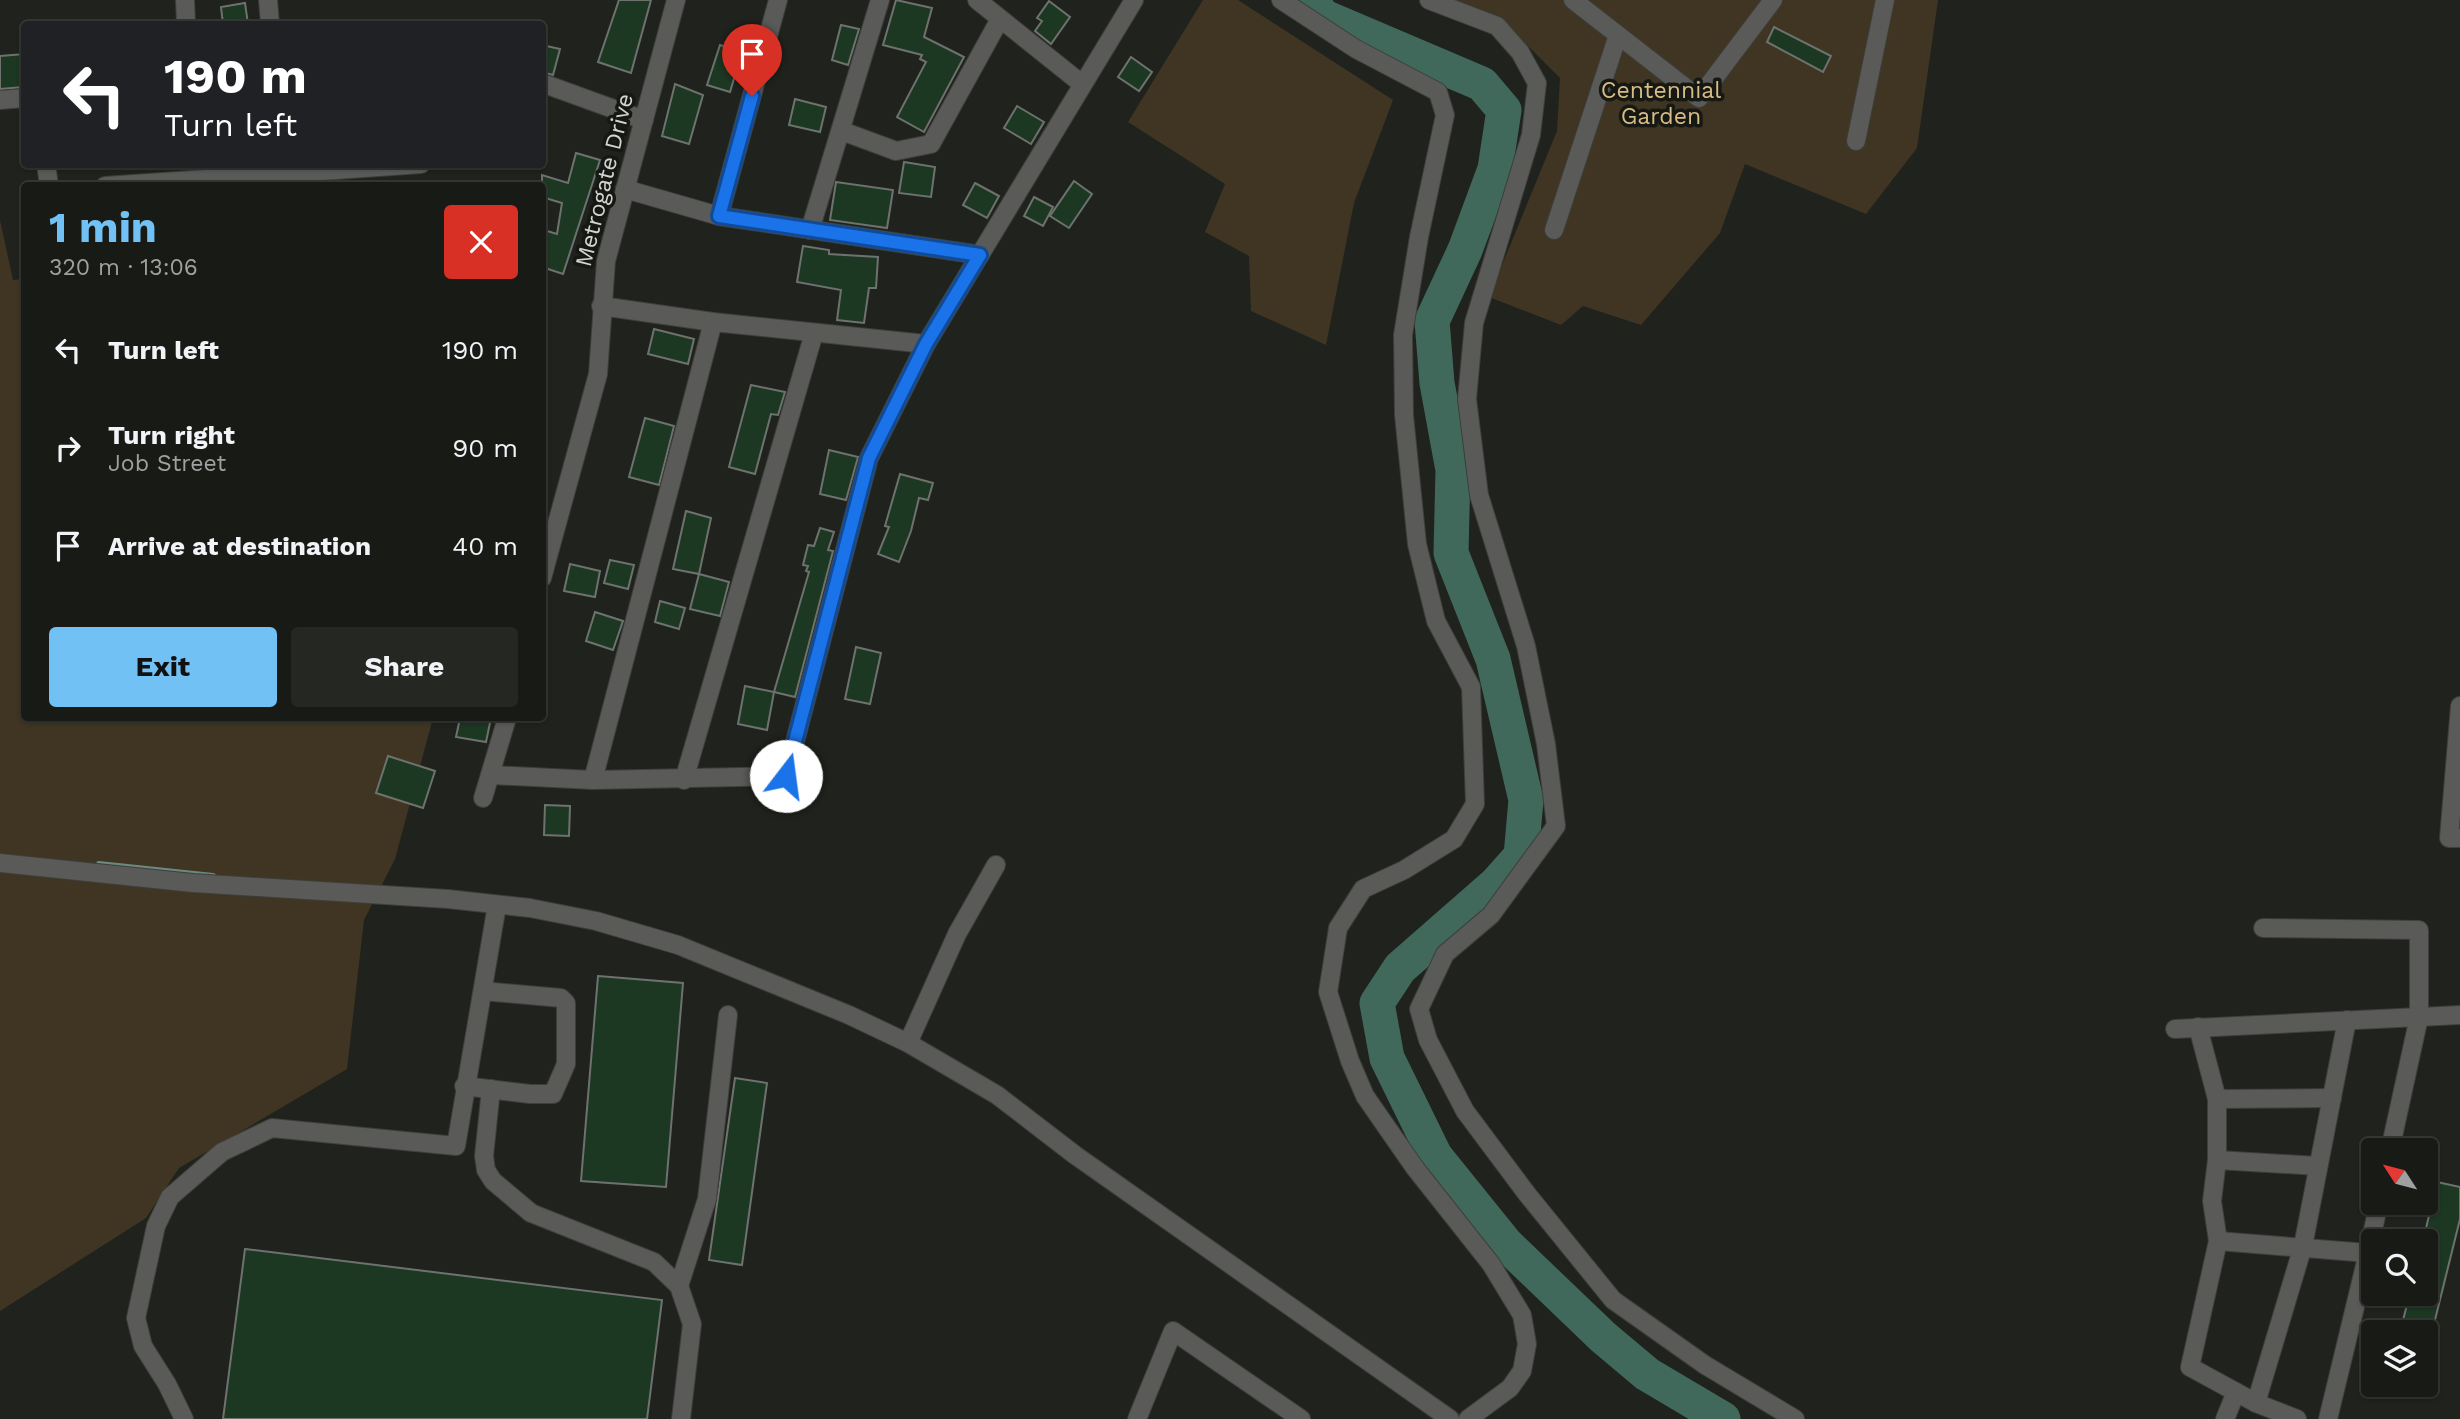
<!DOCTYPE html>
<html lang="en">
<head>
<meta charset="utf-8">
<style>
	:root { --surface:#181a16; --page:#252723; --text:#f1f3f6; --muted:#9fa1a1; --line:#363835; --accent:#71c1f5 }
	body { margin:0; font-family:"Work Sans",sans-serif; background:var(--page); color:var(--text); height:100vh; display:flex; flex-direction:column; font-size:26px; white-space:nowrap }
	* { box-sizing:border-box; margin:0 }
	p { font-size:23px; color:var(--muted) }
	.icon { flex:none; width:38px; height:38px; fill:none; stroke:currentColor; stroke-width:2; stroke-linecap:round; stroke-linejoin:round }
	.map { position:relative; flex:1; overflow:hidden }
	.details { position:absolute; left:21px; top:182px; width:525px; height:539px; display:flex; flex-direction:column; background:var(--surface); border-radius:7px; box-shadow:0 2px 5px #0004,0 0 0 2px var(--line) }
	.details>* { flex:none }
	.hud { position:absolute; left:21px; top:21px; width:525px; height:147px; border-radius:7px; box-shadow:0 2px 5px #0004,0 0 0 2px var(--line); background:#202124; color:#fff; overflow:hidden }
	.needle { width:46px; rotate:306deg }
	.controls { position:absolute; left:2361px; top:1138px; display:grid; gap:14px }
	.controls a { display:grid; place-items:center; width:77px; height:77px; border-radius:7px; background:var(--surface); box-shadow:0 2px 5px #0004,0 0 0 2px var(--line); font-size:35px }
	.pin { position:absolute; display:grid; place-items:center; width:60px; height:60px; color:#fff; margin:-72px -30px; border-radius:50% 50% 50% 0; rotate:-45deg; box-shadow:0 0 7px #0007 }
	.pin .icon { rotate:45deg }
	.me { position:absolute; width:77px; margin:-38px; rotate:15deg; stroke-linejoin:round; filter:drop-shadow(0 0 5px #0008) }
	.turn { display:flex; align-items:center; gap:24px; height:147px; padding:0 28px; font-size:32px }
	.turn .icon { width:91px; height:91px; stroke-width:2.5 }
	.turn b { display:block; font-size:49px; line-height:60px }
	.round { display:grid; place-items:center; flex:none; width:74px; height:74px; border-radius:7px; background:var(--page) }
	.head { display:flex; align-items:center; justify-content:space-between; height:119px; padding:0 28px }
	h1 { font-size:42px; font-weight:700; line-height:52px; color:var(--accent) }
	.action { display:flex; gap:14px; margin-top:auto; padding:14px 28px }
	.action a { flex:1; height:80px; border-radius:7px; background:var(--accent); color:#111; font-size:28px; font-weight:700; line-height:80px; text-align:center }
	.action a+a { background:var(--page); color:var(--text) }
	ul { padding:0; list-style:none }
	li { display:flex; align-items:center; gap:21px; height:98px; padding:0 28px }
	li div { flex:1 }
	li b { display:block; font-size:26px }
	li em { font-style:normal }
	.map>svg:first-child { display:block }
	.green { fill:#3f3522 }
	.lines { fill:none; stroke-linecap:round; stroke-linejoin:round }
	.stream { stroke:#6c897f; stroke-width:6 }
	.river { stroke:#40695c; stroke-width:35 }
	.building { fill:#1c3722; stroke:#6e726e; stroke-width:2 }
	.minor-casing { stroke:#3d3f3a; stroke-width:20 }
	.minor { stroke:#5a5a58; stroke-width:18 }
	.route-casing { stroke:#114b97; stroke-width:18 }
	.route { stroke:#1a73e8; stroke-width:12 }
	.labels { text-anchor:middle; stroke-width:7; stroke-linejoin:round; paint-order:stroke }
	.park-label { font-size:23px; fill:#d9bc83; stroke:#161814 }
	.street-label { font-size:23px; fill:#d4d5d2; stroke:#161814 }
</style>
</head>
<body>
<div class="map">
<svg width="2460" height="1419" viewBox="0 0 2460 1419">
	<rect width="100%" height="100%" fill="#20221d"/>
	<g class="green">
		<polygon points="1203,0 1238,0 1393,100 1354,203 1326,345 1251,311 1249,256 1205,232 1225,184 1128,122"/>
		<polygon points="1451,0 1938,0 1917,148 1866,214 1745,164 1720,233 1641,325 1583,306 1561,325 1489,297 1557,131 1560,78 1502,20"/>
		<polygon points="0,220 13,280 24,279 24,718 433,718 395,859 364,920 347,1069 179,1168 146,1218 0,1311"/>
	</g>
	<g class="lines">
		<polyline class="stream" points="99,864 213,876"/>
		<polyline class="river" points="1312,0 1322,16 1482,84 1504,110 1495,169 1465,250 1432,321 1437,383 1453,470 1451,553 1493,659 1526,800 1521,856 1496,884 1400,968 1377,1003 1387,1058 1435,1156 1506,1244 1603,1337 1647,1374 1723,1419"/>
	</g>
	<g class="building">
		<polygon points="619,0 651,0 631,73 598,62"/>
		<polygon points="896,0 932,8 924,37 964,57 924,132 897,117 926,62 920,59 922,55 883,45"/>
		<polygon points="1049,1 1070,17 1051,44 1035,31 1042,21 1037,18"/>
		<polygon points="245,3 248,24 223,24 221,7"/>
		<polygon points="841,25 859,29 848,65 832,60"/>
		<polygon points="1774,27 1831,56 1823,72 1767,42"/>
		<polygon points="542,45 560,49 553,75 542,72"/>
		<polygon points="720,45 742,52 730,92 707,85"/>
		<polygon points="24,54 24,87 0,89 0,56"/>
		<polygon points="1131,57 1152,72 1139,91 1118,77"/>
		<polygon points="675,84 703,95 689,144 662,136"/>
		<polygon points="795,99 826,107 820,132 789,125"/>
		<polygon points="1017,106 1044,122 1031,144 1004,128"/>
		<polygon points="576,153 600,160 563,274 542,267 542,244 547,231 557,234 562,203 542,197 542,175 568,183"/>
		<polygon points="904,162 935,167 931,197 899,193"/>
		<polygon points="1074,181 1092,194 1069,228 1050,216"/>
		<polygon points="836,182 893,190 887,228 830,220"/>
		<polygon points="975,183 999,196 987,218 963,205"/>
		<polygon points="1034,197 1053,207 1043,226 1024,216"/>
		<polygon points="803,246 829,250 829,254 878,257 876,288 869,288 864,323 837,320 841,290 797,282"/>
		<polygon points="654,329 694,339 688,364 648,354"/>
		<polygon points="751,385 785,392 778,415 771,414 755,474 729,467"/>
		<polygon points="645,418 674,426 659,485 629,477"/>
		<polygon points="829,450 858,457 846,500 820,494"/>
		<polygon points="900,474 933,483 928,500 919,498 911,531 899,562 878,554 889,527 885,526"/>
		<polygon points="686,511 711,518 699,574 673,569"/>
		<polygon points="820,528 834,532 828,550 833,551 795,697 774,692 809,572 806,571 808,566 803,565 808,545 814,546"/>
		<polygon points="610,560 634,565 628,589 604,583"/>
		<polygon points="570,564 600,571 595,597 564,591"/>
		<polygon points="699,574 729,582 720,616 690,609"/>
		<polygon points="660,601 685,608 679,629 655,622"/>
		<polygon points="595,612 623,621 613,650 586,641"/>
		<polygon points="856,647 881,653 870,704 845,699"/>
		<polygon points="745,686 774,692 767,730 738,724"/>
		<polygon points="460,718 491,718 486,742 456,737"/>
		<polygon points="388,756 435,771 423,808 376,793"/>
		<polygon points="545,805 570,806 569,836 544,835"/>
		<polygon points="598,976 683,983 666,1187 581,1181"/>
		<polygon points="735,1078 767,1083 742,1265 709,1260"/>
		<polygon points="2437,1182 2460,1187 2460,1219 2431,1336 2426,1336 2426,1332 2400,1332 2410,1293 2426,1293 2426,1241 2423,1241"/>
		<polygon points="245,1249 662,1300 647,1419 223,1419"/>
	</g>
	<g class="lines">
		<defs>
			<g id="minor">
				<polyline points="185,0 186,24"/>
				<polyline points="268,0 270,24"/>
				<polyline points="977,0 1082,84"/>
				<polyline points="1281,0 1356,49 1438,92 1445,115 1419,237 1403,335 1404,415 1417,544 1436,621 1471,687 1475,804 1454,839 1404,870 1363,889 1338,928 1328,992 1350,1061 1365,1096 1415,1168 1491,1264 1522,1315 1527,1344 1522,1371 1510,1388 1468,1419"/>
				<polyline points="1429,0 1497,26 1520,52 1537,83 1531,135 1474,323 1467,399 1479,495 1526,646 1546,744 1556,826 1491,915 1445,954 1419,1009 1428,1040 1465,1111 1527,1194 1613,1300 1705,1365 1795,1419"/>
				<polyline points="1573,0 1699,98 1773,0"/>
				<polyline points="542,83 644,120"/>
				<polyline points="0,100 24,98"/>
				<polyline points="842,131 896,151 931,144 1000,19"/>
				<polyline points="1856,141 1885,0"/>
				<polyline points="46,164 49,186"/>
				<polyline points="105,186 421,164"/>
				<polyline points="625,189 719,216 980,255"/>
				<polyline points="719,216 778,0"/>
				<polyline points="810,230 880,0"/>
				<polyline points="1554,230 1618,35"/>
				<polyline points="601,306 713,322 926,344"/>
				<polyline points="542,578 598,374 606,261 676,0"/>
				<polyline points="2460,706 2449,838 2460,838"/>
				<polyline points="492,775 593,780 786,776 869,458 926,344 1134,0"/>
				<polyline points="593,780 713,322"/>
				<polyline points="684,780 814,333"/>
				<polyline points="483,798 507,718"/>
				<polyline points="0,863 193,883 448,899 530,908 596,921 678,945 849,1015 908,1043 997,1095 1075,1155 1450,1419"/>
				<polyline points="2263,928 2419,930 2419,1017 2390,1150"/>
				<polyline points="2198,1027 2217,1099 2217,1160 2212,1201 2218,1241 2190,1367 2256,1403 2297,1419"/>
				<polyline points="2175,1029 2460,1015"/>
				<polyline points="908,1043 957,934 996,865"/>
				<polyline points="464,1086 530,1094 553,1094 566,1064 566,1003 561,998 483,991"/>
				<polyline points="491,1089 484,1156 486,1170 493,1181 531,1213 654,1262 679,1286 692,1324 681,1419"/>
				<polyline points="2217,1099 2332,1098"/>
				<polyline points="2217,1160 2318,1166"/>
				<polyline points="2218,1241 2368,1253 2379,1202"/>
				<polyline points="679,1286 707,1199 728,1015"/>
				<polyline points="2256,1403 2303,1246 2347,1020"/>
				<polyline points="184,1419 167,1384 143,1346 136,1318 156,1226 170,1197 222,1152 272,1128 456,1146 497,905"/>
				<polyline points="1137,1419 1173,1331 1301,1419"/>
				<polyline points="2225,1419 2236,1392"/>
				<polyline points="2328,1419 2368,1253"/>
			</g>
		</defs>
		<use href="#minor" class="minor-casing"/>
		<use href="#minor" class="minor"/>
	</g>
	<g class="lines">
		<defs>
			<polyline id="route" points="752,96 719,216 980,255 926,344 869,458 786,776"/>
		</defs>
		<use href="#route" class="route-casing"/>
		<use href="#route" class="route"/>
	</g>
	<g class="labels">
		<g class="park-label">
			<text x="1661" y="98">Centennial<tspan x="1661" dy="26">Garden</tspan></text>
		</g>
		<g class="street-label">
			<text transform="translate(604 180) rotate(-76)" y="8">Metrogate Drive</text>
		</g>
	</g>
</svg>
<div class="controls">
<a><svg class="needle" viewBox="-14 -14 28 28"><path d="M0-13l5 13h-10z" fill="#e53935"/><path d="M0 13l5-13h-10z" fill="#9fa1a1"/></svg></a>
<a><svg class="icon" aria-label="search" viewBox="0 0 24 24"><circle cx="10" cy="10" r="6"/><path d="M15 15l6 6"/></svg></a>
<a><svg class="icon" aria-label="layers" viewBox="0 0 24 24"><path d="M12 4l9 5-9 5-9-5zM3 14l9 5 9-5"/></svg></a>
</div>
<div class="pin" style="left:752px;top:96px;background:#d93025"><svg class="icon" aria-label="arrive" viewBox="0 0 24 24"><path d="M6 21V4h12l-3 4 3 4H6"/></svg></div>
<svg class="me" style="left:786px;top:776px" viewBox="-20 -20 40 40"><circle r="19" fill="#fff"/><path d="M0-13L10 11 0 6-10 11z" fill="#1a73e8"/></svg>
<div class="hud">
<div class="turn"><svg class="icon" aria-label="left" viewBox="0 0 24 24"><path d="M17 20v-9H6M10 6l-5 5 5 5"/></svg><div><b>190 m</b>Turn left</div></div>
</div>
<section class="details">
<div class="head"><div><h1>1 min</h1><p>320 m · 13:06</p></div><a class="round" style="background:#d93025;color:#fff"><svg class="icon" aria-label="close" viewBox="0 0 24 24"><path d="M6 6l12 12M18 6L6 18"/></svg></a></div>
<ul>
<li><svg class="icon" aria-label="left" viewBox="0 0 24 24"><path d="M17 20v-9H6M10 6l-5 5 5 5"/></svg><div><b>Turn left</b></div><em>190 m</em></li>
<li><svg class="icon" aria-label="right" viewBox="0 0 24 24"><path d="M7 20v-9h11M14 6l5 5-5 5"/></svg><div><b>Turn right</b><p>Job Street</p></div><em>90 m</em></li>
<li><svg class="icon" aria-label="arrive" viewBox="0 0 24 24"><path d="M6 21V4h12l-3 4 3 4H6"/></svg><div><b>Arrive at destination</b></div><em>40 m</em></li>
</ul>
<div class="action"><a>Exit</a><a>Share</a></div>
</section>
</div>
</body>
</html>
